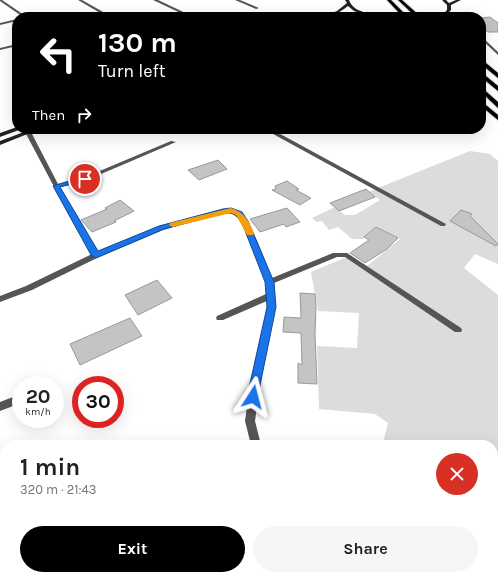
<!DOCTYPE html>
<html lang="en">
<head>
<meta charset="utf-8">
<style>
	:root { --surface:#fff; --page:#f6f6f6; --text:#222; --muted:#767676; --accent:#000 }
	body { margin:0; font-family:Karla,sans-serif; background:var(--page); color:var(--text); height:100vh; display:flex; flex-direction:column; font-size:15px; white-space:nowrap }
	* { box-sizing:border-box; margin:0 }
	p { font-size:13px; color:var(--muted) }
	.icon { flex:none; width:22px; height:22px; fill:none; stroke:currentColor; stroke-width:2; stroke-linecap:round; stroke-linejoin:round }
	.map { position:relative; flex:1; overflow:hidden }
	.details { position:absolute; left:0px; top:440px; width:498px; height:140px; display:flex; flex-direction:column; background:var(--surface); border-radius:16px 16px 0 0; box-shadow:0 4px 16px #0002 }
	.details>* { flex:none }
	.hud { position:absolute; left:12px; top:12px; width:474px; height:122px; border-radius:16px; box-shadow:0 4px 16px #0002; background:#000; color:#fff; overflow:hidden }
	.speed { position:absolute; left:12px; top:376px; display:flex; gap:8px; font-size:20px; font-weight:700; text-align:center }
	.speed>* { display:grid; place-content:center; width:52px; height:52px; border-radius:50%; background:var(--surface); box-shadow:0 4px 16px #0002; line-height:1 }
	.speed small { font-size:10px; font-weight:400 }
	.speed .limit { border:6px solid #d22; background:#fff; color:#111 }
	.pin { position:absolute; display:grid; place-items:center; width:34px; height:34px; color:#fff; margin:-17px; border:2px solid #fff; border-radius:50%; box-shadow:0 1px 4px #0007 }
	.me { position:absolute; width:44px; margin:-22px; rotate:9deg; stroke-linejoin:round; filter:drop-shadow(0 0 3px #0008) }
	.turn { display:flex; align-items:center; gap:14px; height:84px; padding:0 20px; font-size:18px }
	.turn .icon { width:52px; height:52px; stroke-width:2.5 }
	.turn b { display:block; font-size:28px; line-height:34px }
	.then { display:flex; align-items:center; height:38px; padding:0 20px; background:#0003; gap:8px; font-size:15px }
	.round { display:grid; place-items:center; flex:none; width:42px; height:42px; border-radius:21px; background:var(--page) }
	.summary { display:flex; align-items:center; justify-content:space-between; height:68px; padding:0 20px }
	h1 { font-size:24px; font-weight:700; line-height:30px }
	.primary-button { display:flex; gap:8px; margin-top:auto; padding:8px 20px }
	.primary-button a { flex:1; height:46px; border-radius:24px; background:var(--accent); color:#fff; font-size:16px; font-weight:700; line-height:46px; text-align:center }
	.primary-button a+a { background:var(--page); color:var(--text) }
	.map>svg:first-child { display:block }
	.green { fill:#dcdcdc }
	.building { fill:#c4c4c4; stroke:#999 }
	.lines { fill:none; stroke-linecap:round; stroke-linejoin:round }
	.primary-casing { stroke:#dbdbdb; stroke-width:2 }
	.minor { fill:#555; fill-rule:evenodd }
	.secondary { fill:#222; fill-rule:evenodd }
	.primary { fill:#000; fill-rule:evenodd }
	.route { fill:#1a73e8; stroke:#114b97 }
	.slow { fill:#f59e0b }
</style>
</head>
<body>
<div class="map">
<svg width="498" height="580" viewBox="0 0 498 580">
	<rect width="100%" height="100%" fill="#fff"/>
	<polygon class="green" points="470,151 490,154 498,161 498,264 475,254 464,268 498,295 498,559 493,561 493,445 384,445 383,443 388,423 375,414 319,409 317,346 357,348 359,313 318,311 311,272 349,256 367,266 400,239 376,227 363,239 352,239 338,227 329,230 322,221 317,222 312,218 335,207 345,215 355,215 380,200 368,192"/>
	<g class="building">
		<polygon points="490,17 498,23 498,32 488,32 481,27 481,18"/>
		<polygon points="218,160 227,169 199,180 188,170"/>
		<polygon points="287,181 299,189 296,190 311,198 300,205 272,190 276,189 275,186"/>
		<polygon points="366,189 375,197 339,211 330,203"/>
		<polygon points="120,200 134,211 114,221 116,222 92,232 81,220 107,209 105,208"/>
		<polygon points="287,208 300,222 286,227 284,224 260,232 250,219"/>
		<polygon points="461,210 472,214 470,216 498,244 496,246 450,221"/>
		<polygon points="376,227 398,238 387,249 365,263 350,253 369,240 364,237"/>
		<polygon points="157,280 172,298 138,315 125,295"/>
		<polygon points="300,293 315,294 316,307 315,334 317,384 298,383 298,363 302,365 301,333 283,332 284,317 301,318"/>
		<polygon points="130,318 142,336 80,365 70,344"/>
	</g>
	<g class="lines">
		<defs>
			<g id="primary">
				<polygon points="387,0 391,0 408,17 403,17"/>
				<polygon points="398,0 402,0 421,17 416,17"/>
				<rect x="441" y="14" width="4" height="3"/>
				<polygon points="481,59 498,73 498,78 481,64"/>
				<polygon points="481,72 498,86 498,91 481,77"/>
				<polygon points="481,87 498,102 498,108 481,92"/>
				<polygon points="481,101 498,115 498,120 481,106"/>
			</g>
		</defs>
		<use href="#primary" class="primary-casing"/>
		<g class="minor">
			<polygon points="0,0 2,0 27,17 23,17 0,1"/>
			<polygon points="78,0 82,0 112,17 107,17"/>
			<polygon points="153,0 158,0 194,17 189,17"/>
			<polygon points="235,0 240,0 259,8 256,9"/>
			<polygon points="17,19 17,21 0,25 0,23"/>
			<polygon points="481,36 498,52 498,55 481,39"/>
			<polygon points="17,44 17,46 0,50 0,48"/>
			<polygon points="264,129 271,129 446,224 445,226 441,226"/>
			<path d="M28 130 31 132 58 184 83 178 171 141 176 142 87 180 60 187 98 252 159 226 221 210C228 208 236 207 241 213 251 221 266 264 272 278L333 253H347L461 328 462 330 461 332H455L345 257H337L274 283 275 307 260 385 255 421 261 445H251L245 421 250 385 267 307V301L223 320H217L216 318 217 316 266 294V282L242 223C236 215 233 212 223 213L163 230 99 257 32 290 0 302V296L26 286 92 254 69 215 25 132Z"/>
			<polygon points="21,394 21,403 0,411 0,402"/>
			<polygon points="180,575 199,575 197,580 178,580"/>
			<polygon points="293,575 305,575 307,580 295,580"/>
		</g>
		<g class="secondary">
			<path d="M345 0H349C354 14 371 12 382 17L370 16 351 17 366 15 354 11 348 6C340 12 333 17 322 17L337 11 347 3Z"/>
			<polygon points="442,0 446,0 449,3 456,0 461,0 451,5 451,10 446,15 434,17 444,13 447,10 447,5"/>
			<polygon points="17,127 17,129 20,129 19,130 0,137 0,133"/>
			<polygon points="32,129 40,129 0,145 0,141"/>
		</g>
		<use href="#primary" class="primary"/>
	</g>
	<path class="route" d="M85 176 89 179 88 180 60 187 98 251 159 226 223 209 231 208 242 212 248 221 274 282 276 307 257 400 253 402 249 400 247 397 267 307 265 282 242 223C236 215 233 212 224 213L164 229 96 258 91 255 53 186Z"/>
	<path class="slow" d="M231 208C244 212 249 221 254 233L253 235H247L236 215 231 213 173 227 169 225 170 223Z"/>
</svg>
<div class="speed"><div>20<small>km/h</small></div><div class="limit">30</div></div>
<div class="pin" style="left:85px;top:179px;background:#d93025"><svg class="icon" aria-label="arrive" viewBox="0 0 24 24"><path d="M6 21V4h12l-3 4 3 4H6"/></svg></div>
<svg class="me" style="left:253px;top:397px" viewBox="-20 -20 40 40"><path d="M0-17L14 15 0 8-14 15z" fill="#1a73e8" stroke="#fff" stroke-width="4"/></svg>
<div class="hud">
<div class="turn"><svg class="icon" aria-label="left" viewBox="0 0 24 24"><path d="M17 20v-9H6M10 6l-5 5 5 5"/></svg><div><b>130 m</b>Turn left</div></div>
<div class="then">Then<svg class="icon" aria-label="right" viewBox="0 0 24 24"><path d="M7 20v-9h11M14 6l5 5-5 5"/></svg></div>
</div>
<section class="details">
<div class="summary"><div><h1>1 min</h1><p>320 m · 21:43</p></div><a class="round" style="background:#d93025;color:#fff"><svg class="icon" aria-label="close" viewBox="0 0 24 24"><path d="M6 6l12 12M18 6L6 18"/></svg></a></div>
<div class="primary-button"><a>Exit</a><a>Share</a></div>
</section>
</div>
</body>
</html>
